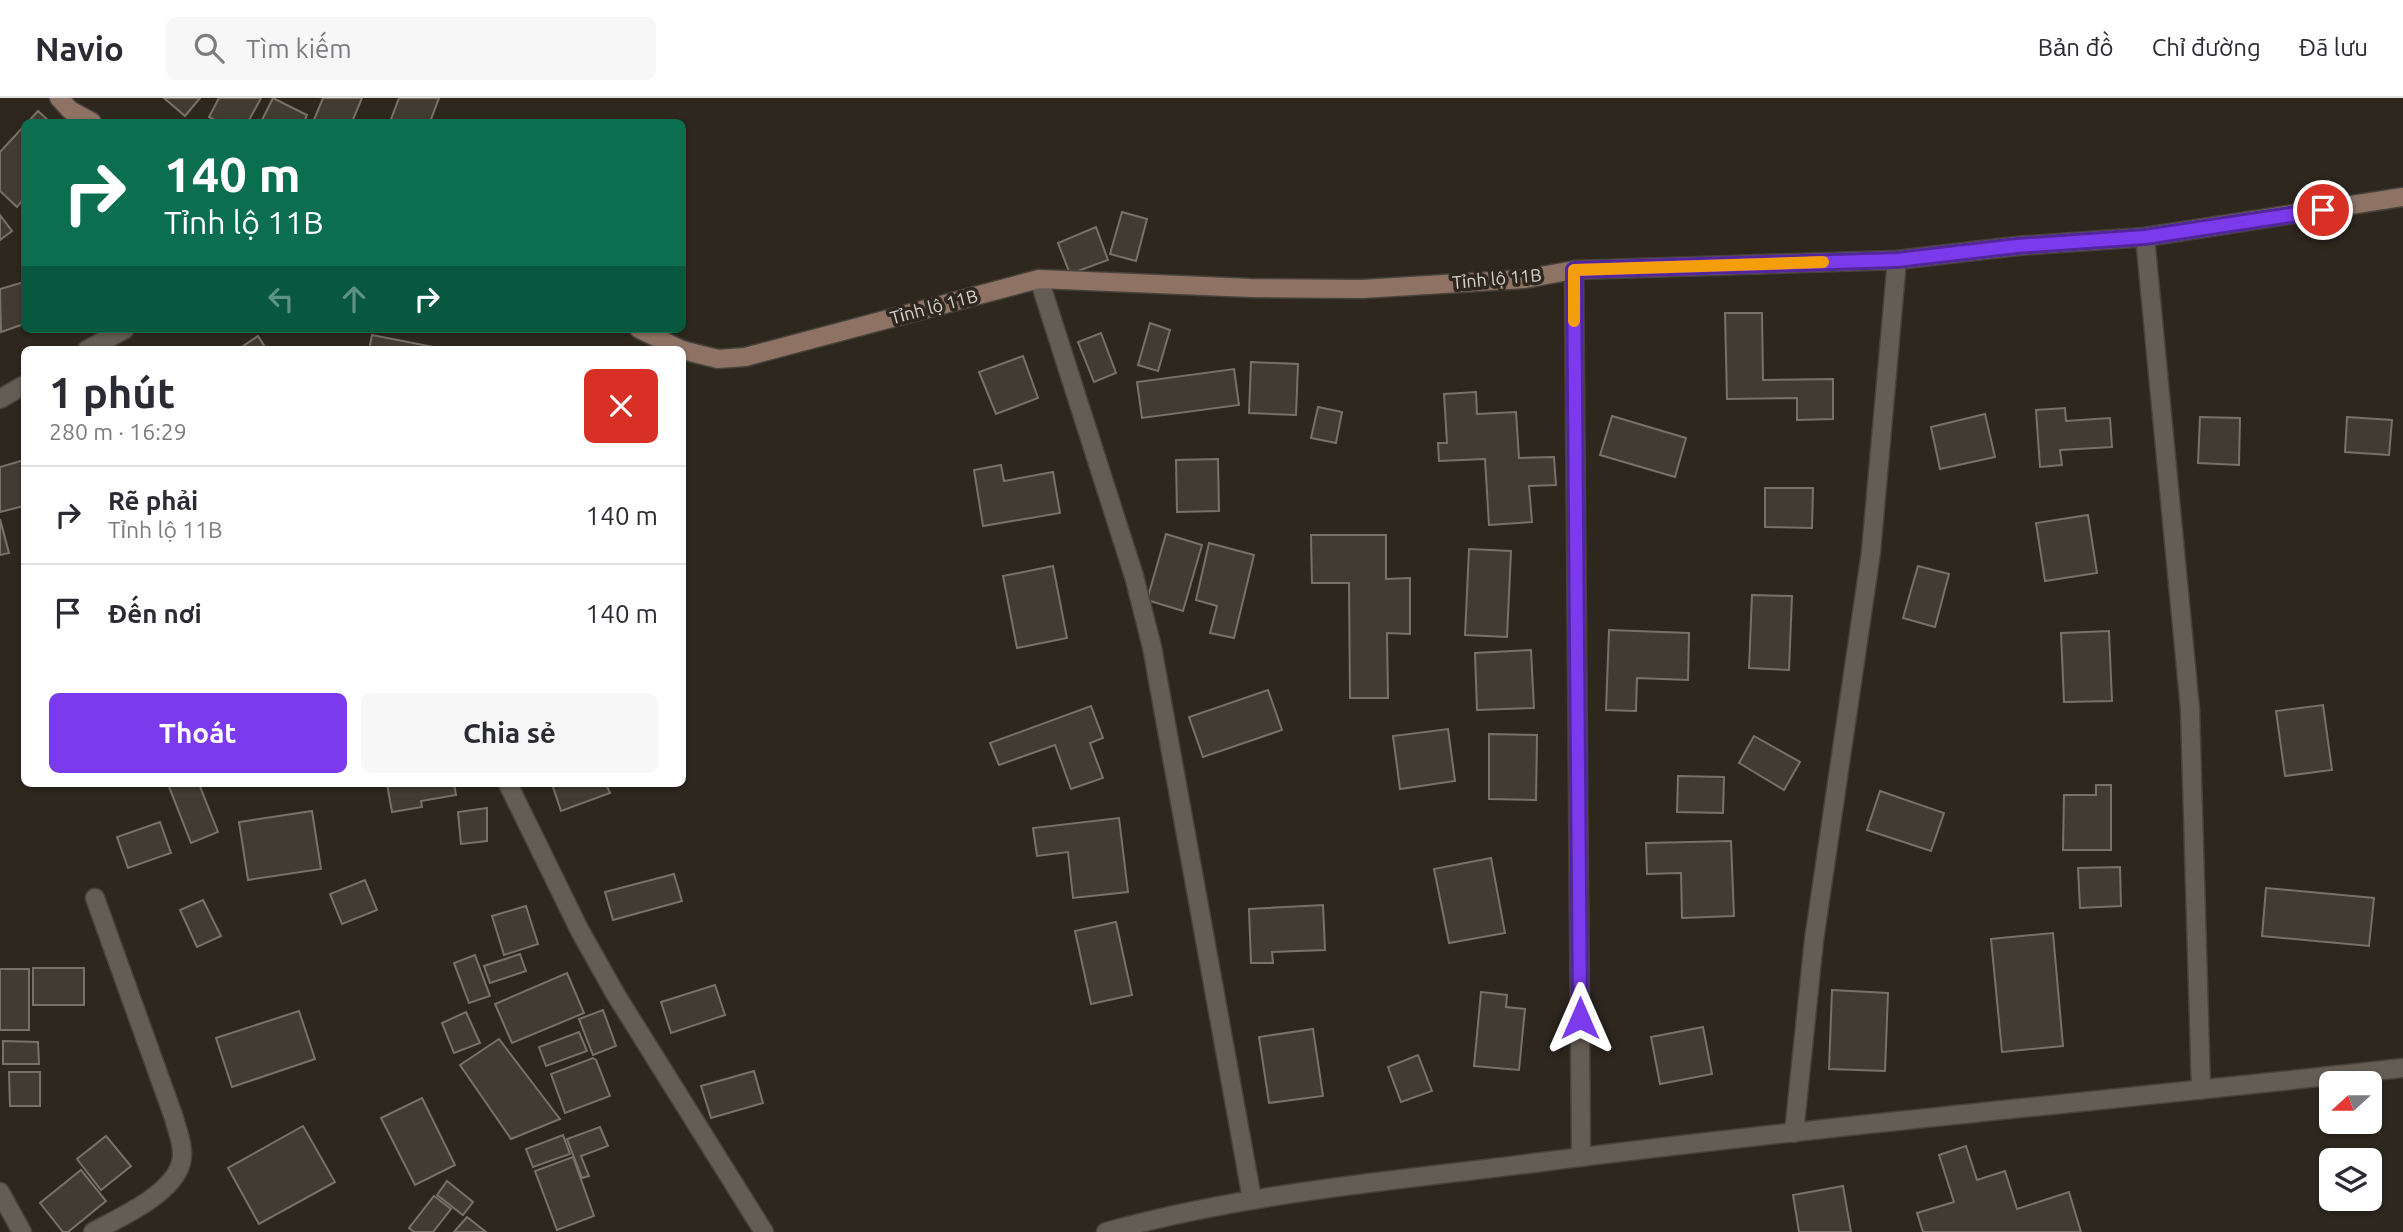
<!DOCTYPE html>
<html lang="vi">
<head>
<meta charset="utf-8">
<style>
	:root { --surface:#fff; --page:#f7f7f7; --text:#2b2b33; --muted:#7c7c81; --line:#e1e1e2; --accent:#7c3aed }
	body { margin:0; font-family:Ubuntu,sans-serif; background:var(--page); color:var(--text); height:100vh; display:flex; flex-direction:column; font-size:26px; white-space:nowrap }
	* { box-sizing:border-box; margin:0 }
	p { font-size:23px; color:var(--muted) }
	.icon { flex:none; width:38px; height:38px; fill:none; stroke:currentColor; stroke-width:2; stroke-linecap:round; stroke-linejoin:round }
	.map { position:relative; flex:1; overflow:hidden }
	.panel { position:absolute; left:21px; top:248px; width:665px; height:441px; display:flex; flex-direction:column; background:var(--surface); border-radius:10px; box-shadow:0 2px 5px #0004 }
	.panel>* { flex:none }
	.banner { position:absolute; left:21px; top:21px; width:665px; height:214px; border-radius:10px; box-shadow:0 2px 5px #0004; background:#0b6e4f; color:#fff; overflow:hidden }
	.needle { width:46px; rotate:249deg }
	.fabs { position:absolute; left:2319px; top:973px; display:grid; gap:14px }
	.fabs a { display:grid; place-items:center; width:63px; height:63px; border-radius:10px; background:var(--surface); box-shadow:0 2px 5px #0004; font-size:35px }
	.pin { position:absolute; display:grid; place-items:center; width:60px; height:60px; color:#fff; margin:-30px; border:4px solid #fff; border-radius:50%; box-shadow:0 2px 7px #0007 }
	.me { position:absolute; width:77px; margin:-38px; rotate:0deg; stroke-linejoin:round; filter:drop-shadow(0 0 5px #0008) }
	.turn { display:flex; align-items:center; gap:24px; height:147px; padding:0 28px; font-size:32px }
	.turn .icon { width:91px; height:91px; stroke-width:2.5 }
	.turn b { display:block; font-size:49px; line-height:60px }
	.lanes { display:flex; align-items:center; height:66px; padding:0 28px; background:#0003; justify-content:center; gap:35px; direction:ltr }
	.lanes .off { opacity:.35 }
	.round { display:grid; place-items:center; flex:none; width:74px; height:74px; border-radius:10px; background:var(--page) }
	.summary { display:flex; align-items:center; justify-content:space-between; height:119px; padding:0 28px }
	h1 { font-size:42px; font-weight:700; line-height:52px }
	.button { display:flex; gap:14px; margin-top:auto; padding:14px 28px }
	.button a { flex:1; height:80px; border-radius:10px; background:var(--accent); color:#fff; font-size:28px; font-weight:700; line-height:80px; text-align:center }
	.button a+a { background:var(--page); color:var(--text) }
	ul { padding:0; list-style:none }
	li { display:flex; align-items:center; gap:21px; height:98px; padding:0 28px; border-top:2px solid var(--line) }
	li div { flex:1 }
	li b { display:block; font-size:26px }
	li em { font-style:normal }
	header { display:flex; align-items:center; gap:42px; box-sizing:border-box; height:98px; padding:0 35px; background:var(--surface); border-bottom:2px solid var(--line) }
	header strong { font-size:33px }
	nav { display:flex; gap:38px; margin-inline-start:auto; font-size:24px }
	.search { width:490px; height:63px; background:var(--page); display:flex; align-items:center; gap:18px; box-sizing:border-box; padding:0 24px; border-radius:10px; color:var(--muted); font-size:26px }
	.map>svg:first-child { display:block }
	.building { fill:#423b32; stroke:#797168; stroke-width:2 }
	.lines { fill:none; stroke-linecap:round; stroke-linejoin:round }
	.street-casing { stroke:#47423b; stroke-width:21 }
	.secondary-casing { stroke:#47423b; stroke-width:21 }
	.street { stroke:#645d53; stroke-width:18 }
	.secondary { stroke:#8e7364; stroke-width:18 }
	.route-casing { stroke:#51269a; stroke-width:18 }
	.route { stroke:#7c3aed; stroke-width:12 }
	.slow { stroke:#f59e0b; stroke-width:12 }
	.labels { text-anchor:middle; stroke-width:7; stroke-linejoin:round; paint-order:stroke }
	.street-label { font-size:18px; fill:#d7d2cd; stroke:#2d271e }
</style>
</head>
<body>
<header>
<strong>Navio</strong>
<div class="search"><svg class="icon" aria-label="search" viewBox="0 0 24 24"><circle cx="10" cy="10" r="6"/><path d="M15 15l6 6"/></svg>Tìm kiếm</div>
<nav><a>Bản đồ</a><a>Chỉ đường</a><a>Đã lưu</a></nav>
</header>
<div class="map">
<svg width="2403" height="1134" viewBox="0 0 2403 1134">
	<rect width="100%" height="100%" fill="#2d271e"/>
	<g class="building">
		<polygon points="164,0 200,0 185,18"/>
		<polygon points="219,0 261,0 248,24 219,24 209,19"/>
		<polygon points="273,0 307,17 304,24 261,24"/>
		<polygon points="323,0 362,0 352,24 313,24"/>
		<polygon points="399,0 439,0 430,24 390,24"/>
		<polygon points="38,13 50,24 28,24"/>
		<polygon points="24,28 24,100 17,109 0,93 0,54"/>
		<polygon points="1122,114 1147,121 1136,163 1110,156"/>
		<polygon points="0,117 12,133 0,142"/>
		<polygon points="1096,129 1108,162 1070,176 1058,145"/>
		<polygon points="24,184 24,226 1,234 0,191"/>
		<polygon points="1725,215 1762,215 1763,282 1833,281 1833,321 1797,322 1797,300 1727,301"/>
		<polygon points="1150,225 1170,232 1158,273 1138,267"/>
		<polygon points="1101,235 1116,275 1094,284 1078,244"/>
		<polygon points="372,237 444,251 444,252 369,252"/>
		<polygon points="258,238 267,252 237,252"/>
		<polygon points="1023,258 1038,300 996,316 979,274"/>
		<polygon points="1251,264 1298,266 1296,317 1249,315"/>
		<polygon points="1234,271 1239,307 1142,320 1137,284"/>
		<polygon points="1476,294 1477,316 1516,314 1519,360 1554,359 1556,387 1529,388 1532,424 1489,427 1485,361 1439,363 1438,345 1447,345 1444,296"/>
		<polygon points="1318,309 1342,314 1336,345 1311,340"/>
		<polygon points="2065,310 2066,323 2110,320 2112,349 2060,352 2062,367 2040,369 2036,312"/>
		<polygon points="1985,316 1995,359 1940,371 1931,329"/>
		<polygon points="1612,318 1686,340 1675,379 1600,357"/>
		<polygon points="2200,319 2240,320 2239,367 2198,365"/>
		<polygon points="2347,319 2392,322 2389,357 2345,354"/>
		<polygon points="1218,361 1219,413 1177,414 1176,362"/>
		<polygon points="24,362 24,408 0,414 0,369"/>
		<polygon points="1001,367 1004,383 1053,374 1060,415 983,428 974,372"/>
		<polygon points="1765,390 1813,390 1812,430 1765,429"/>
		<polygon points="2088,417 2097,475 2045,483 2036,425"/>
		<polygon points="0,421 9,455 0,457"/>
		<polygon points="1166,436 1202,447 1183,513 1147,502"/>
		<polygon points="1311,437 1386,437 1386,481 1410,480 1410,536 1387,535 1388,600 1350,600 1349,485 1312,485"/>
		<polygon points="1209,445 1254,457 1234,540 1210,535 1217,508 1196,502"/>
		<polygon points="1469,451 1511,453 1507,539 1465,537"/>
		<polygon points="1053,468 1067,540 1017,550 1003,478"/>
		<polygon points="1918,468 1949,476 1935,529 1903,520"/>
		<polygon points="1752,497 1792,498 1789,572 1749,570"/>
		<polygon points="1609,532 1689,535 1688,582 1637,580 1636,613 1606,612"/>
		<polygon points="2109,533 2112,603 2064,604 2061,535"/>
		<polygon points="1531,552 1534,610 1477,612 1475,555"/>
		<polygon points="1268,592 1282,632 1203,659 1189,619"/>
		<polygon points="2323,607 2332,672 2285,678 2276,613"/>
		<polygon points="1091,608 1103,640 1090,645 1103,680 1071,691 1055,647 999,667 990,645"/>
		<polygon points="1448,631 1455,683 1400,691 1393,638"/>
		<polygon points="1489,636 1537,637 1536,702 1489,701"/>
		<polygon points="1754,638 1800,664 1784,692 1739,665"/>
		<polygon points="1678,678 1724,679 1723,715 1677,714"/>
		<polygon points="168,686 199,686 218,734 191,745"/>
		<polygon points="387,686 454,686 456,697 421,703 422,709 392,714"/>
		<polygon points="552,686 606,686 610,695 561,713"/>
		<polygon points="2096,687 2111,687 2111,752 2063,752 2064,697 2096,697"/>
		<polygon points="1880,693 1944,715 1931,753 1867,732"/>
		<polygon points="487,710 487,743 461,746 458,714"/>
		<polygon points="312,713 321,771 248,782 239,724"/>
		<polygon points="1119,720 1128,794 1073,800 1068,754 1037,758 1033,730"/>
		<polygon points="160,724 171,755 128,770 117,739"/>
		<polygon points="1731,743 1734,818 1682,820 1681,775 1647,776 1646,745"/>
		<polygon points="1491,760 1505,835 1449,845 1434,771"/>
		<polygon points="2120,769 2121,808 2080,810 2078,770"/>
		<polygon points="674,776 682,803 613,822 605,794"/>
		<polygon points="365,782 377,812 342,826 330,796"/>
		<polygon points="2266,790 2374,800 2369,848 2262,838"/>
		<polygon points="203,802 221,838 197,849 180,812"/>
		<polygon points="1323,807 1325,852 1272,854 1273,865 1251,865 1249,811"/>
		<polygon points="526,808 538,846 504,857 492,818"/>
		<polygon points="1116,824 1132,897 1091,906 1075,833"/>
		<polygon points="2053,835 2063,948 2002,954 1991,841"/>
		<polygon points="520,856 526,873 490,885 484,868"/>
		<polygon points="475,857 490,898 469,905 454,865"/>
		<rect x="33" y="870" width="51" height="37"/>
		<rect x="0" y="871" width="29" height="61"/>
		<polygon points="567,875 584,915 512,945 495,906"/>
		<polygon points="715,887 725,917 671,935 661,904"/>
		<polygon points="1832,892 1888,895 1885,973 1829,971"/>
		<polygon points="1481,894 1507,897 1506,909 1525,911 1519,972 1474,968"/>
		<polygon points="603,912 616,948 593,957 579,921"/>
		<polygon points="299,913 315,961 232,989 216,940"/>
		<polygon points="466,914 480,945 454,955 442,925"/>
		<polygon points="1703,929 1712,976 1660,986 1651,939"/>
		<polygon points="1313,931 1323,998 1269,1005 1259,939"/>
		<polygon points="579,934 587,953 546,968 539,949"/>
		<polygon points="499,941 560,1021 511,1041 460,967"/>
		<polygon points="3,943 38,944 39,966 3,966"/>
		<polygon points="1418,957 1432,993 1401,1004 1388,969"/>
		<polygon points="593,960 596,962 610,998 565,1015 551,976"/>
		<polygon points="754,973 763,1005 711,1020 701,988"/>
		<polygon points="9,974 40,974 40,1008 10,1008"/>
		<polygon points="422,1000 455,1067 415,1087 381,1020"/>
		<polygon points="303,1028 335,1084 259,1126 228,1070"/>
		<polygon points="600,1029 608,1048 581,1058 589,1078 582,1080 567,1041"/>
		<polygon points="563,1037 570,1056 533,1069 526,1051"/>
		<polygon points="106,1038 131,1068 101,1092 77,1061"/>
		<polygon points="1966,1048 1977,1082 2005,1073 2017,1111 2069,1094 2081,1134 1923,1134 1917,1115 1954,1104 1939,1057"/>
		<polygon points="573,1059 594,1118 557,1132 535,1073"/>
		<polygon points="81,1072 106,1103 68,1134 63,1134 40,1105"/>
		<polygon points="447,1083 473,1104 463,1117 437,1097"/>
		<polygon points="1843,1088 1851,1134 1799,1134 1793,1097"/>
		<polygon points="434,1098 451,1111 433,1134 414,1134 409,1130"/>
		<polygon points="467,1119 486,1134 454,1134"/>
	</g>
	<g class="lines">
		<defs>
			<g id="street">
				<polyline points="2145,139 2190,611 2201,992"/>
				<polyline points="1574,172 1581,1059"/>
				<polyline points="1039,181 1134,478 1152,549 1252,1101"/>
				<polyline points="87,252 125,231"/>
				<polyline points="0,301 24,287"/>
				<polyline points="508,686 580,833 616,897 764,1134"/>
				<polyline points="1794,1035 1814,842 1871,454 1897,162"/>
				<polyline points="0,1094 22,1134"/>
				<path d="M93 1134C120 1119 172 1097 181 1065 185 1050 177 1032 173 1017L95 800"/>
				<path d="M1106 1134C1245 1095 1391 1083 1534 1065 1823 1028 2113 1002 2403 970"/>
			</g>
			<g id="secondary">
				<polyline points="59,0 70,12 92,24"/>
				<polyline points="639,231 682,252"/>
				<polyline points="682,252 718,261 745,259 1039,181 1251,190 1362,191 1525,181 1574,172 1897,162 2017,148 2145,139 2403,99"/>
			</g>
		</defs>
		<use href="#street" class="street-casing"/>
		<use href="#secondary" class="secondary-casing"/>
		<use href="#street" class="street"/>
		<use href="#secondary" class="secondary"/>
	</g>
	<g class="lines">
		<defs>
			<polyline id="route" points="1580,920 1574,172 1897,162 2017,148 2145,139 2323,112"/>
		</defs>
		<use href="#route" class="route-casing"/>
		<use href="#route" class="route"/>
		<polyline class="slow" points="1574,223 1574,172 1823,164"/>
	</g>
	<g class="labels">
		<g class="street-label">
			<text transform="translate(1497 181) rotate(-5)" y="6">Tỉnh lộ 11B</text>
			<text transform="translate(934 209) rotate(-15)" y="6">Tỉnh lộ 11B</text>
		</g>
	</g>
</svg>
<div class="fabs">
<a><svg class="needle" viewBox="-14 -14 28 28"><path d="M0-13l5 13h-10z" fill="#e53935"/><path d="M0 13l5-13h-10z" fill="#7c7c81"/></svg></a>
<a><svg class="icon" aria-label="layers" viewBox="0 0 24 24"><path d="M12 4l9 5-9 5-9-5zM3 14l9 5 9-5"/></svg></a>
</div>
<div class="pin" style="left:2323px;top:112px;background:#d93025"><svg class="icon" aria-label="arrive" viewBox="0 0 24 24"><path d="M6 21V4h12l-3 4 3 4H6"/></svg></div>
<svg class="me" style="left:1580px;top:920px" viewBox="-20 -20 40 40"><path d="M0-17L14 15 0 8-14 15z" fill="#7c3aed" stroke="#fff" stroke-width="4"/></svg>
<div class="banner">
<div class="turn"><svg class="icon" aria-label="right" viewBox="0 0 24 24"><path d="M7 20v-9h11M14 6l5 5-5 5"/></svg><div><b>140 m</b>Tỉnh lộ 11B</div></div>
<div class="lanes"><svg class="icon off" aria-label="left" viewBox="0 0 24 24"><path d="M17 20v-9H6M10 6l-5 5 5 5"/></svg><svg class="icon off" aria-label="ahead" viewBox="0 0 24 24"><path d="M12 20V5M6 11l6-6 6 6"/></svg><svg class="icon" aria-label="right" viewBox="0 0 24 24"><path d="M7 20v-9h11M14 6l5 5-5 5"/></svg></div>
</div>
<section class="panel">
<div class="summary"><div><h1>1 phút</h1><p>280 m · 16:29</p></div><a class="round" style="background:#d93025;color:#fff"><svg class="icon" aria-label="close" viewBox="0 0 24 24"><path d="M6 6l12 12M18 6L6 18"/></svg></a></div>
<ul>
<li><svg class="icon" aria-label="right" viewBox="0 0 24 24"><path d="M7 20v-9h11M14 6l5 5-5 5"/></svg><div><b>Rẽ phải</b><p>Tỉnh lộ 11B</p></div><em>140 m</em></li>
<li><svg class="icon" aria-label="arrive" viewBox="0 0 24 24"><path d="M6 21V4h12l-3 4 3 4H6"/></svg><div><b>Đến nơi</b></div><em>140 m</em></li>
</ul>
<div class="button"><a>Thoát</a><a>Chia sẻ</a></div>
</section>
</div>
</body>
</html>
